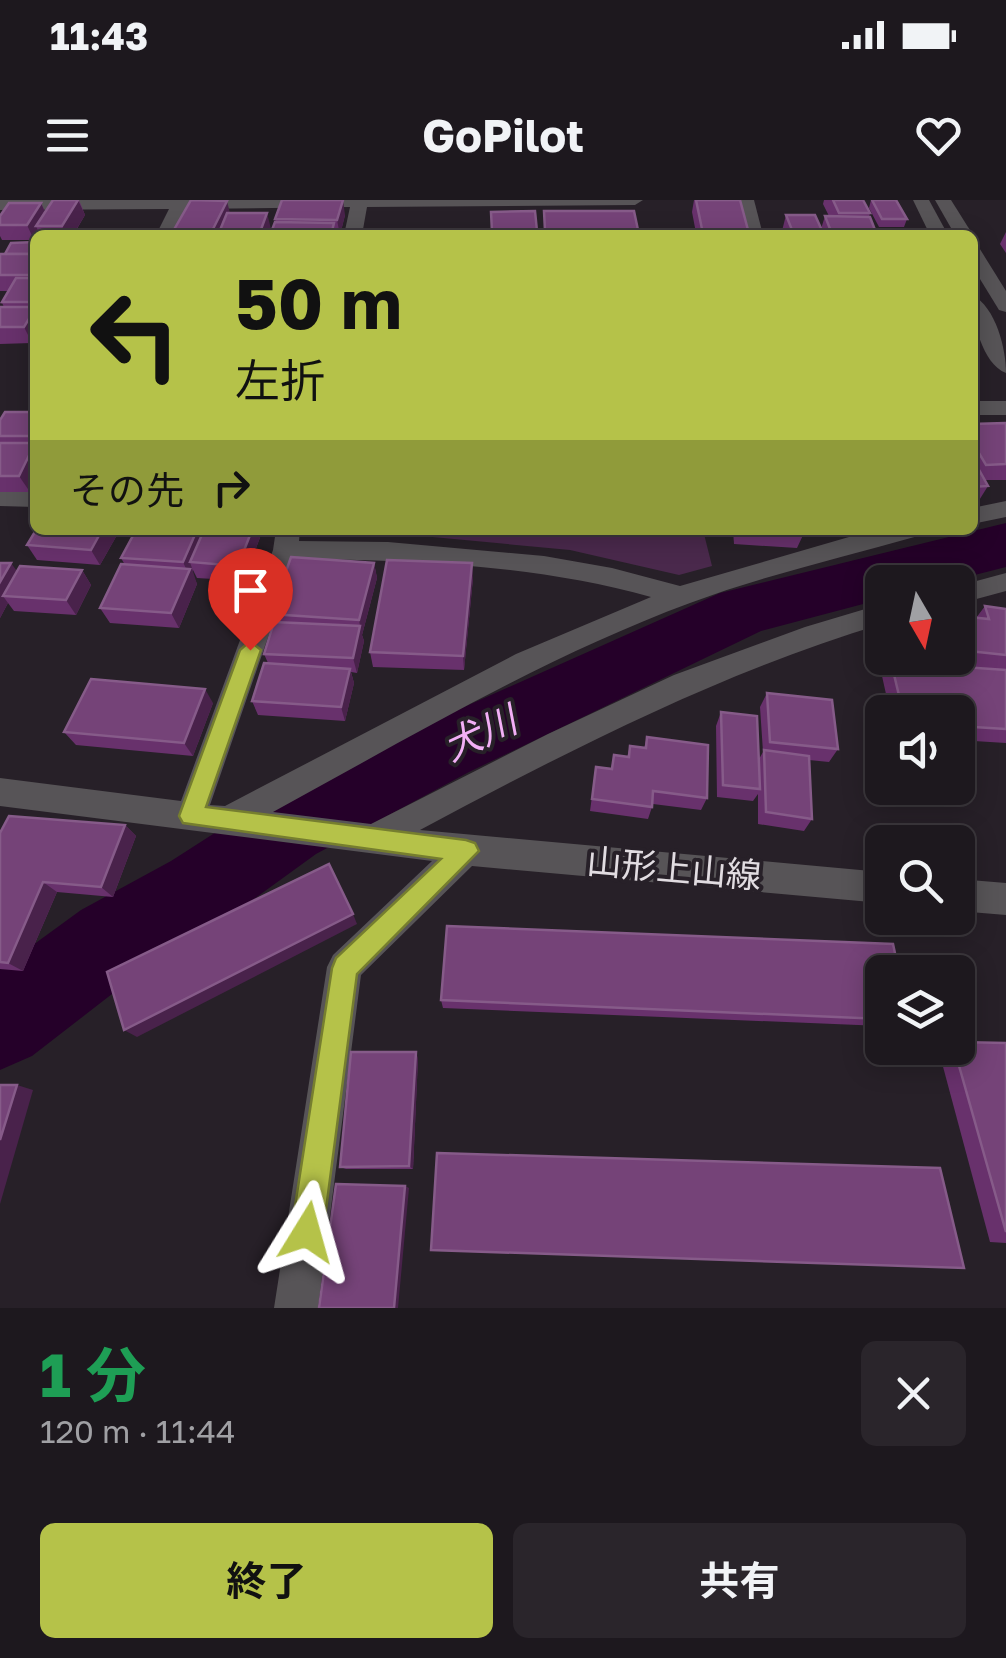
<!DOCTYPE html>
<html lang="ja">
<head>
<meta charset="utf-8">
<style>
	:root { --surface:#1d181e; --page:#2a252b; --text:#f1f3f6; --muted:#a0a0a4; --line:#3b373c; --accent:#b5c249 }
	body { margin:0; font-family:"Golos Text","Noto Sans JP",sans-serif; background:var(--page); color:var(--text); height:100vh; display:flex; flex-direction:column; font-size:38px; white-space:nowrap }
	* { box-sizing:border-box; margin:0 }
	p { font-size:32px; color:var(--muted) }
	.icon { flex:none; width:55px; height:55px; fill:none; stroke:currentColor; stroke-width:2; stroke-linecap:round; stroke-linejoin:round }
	.map { position:relative; height:1108px; overflow:hidden }
	.panel { display:flex; flex-direction:column; background:var(--surface); flex:1 }
	.panel>* { flex:none }
	.hud { position:absolute; left:30px; top:30px; width:948px; height:305px; border-radius:15px; box-shadow:0 5px 25px #0003,0 0 0 2px var(--line); background:#b5c249; color:#111; overflow:hidden }
	.needle { width:65px; rotate:171deg }
	.fabs { position:absolute; left:865px; top:365px; display:grid; gap:20px }
	.fabs a { display:grid; place-items:center; width:110px; height:110px; border-radius:15px; background:var(--surface); box-shadow:0 5px 25px #0003,0 0 0 2px var(--line); font-size:50px }
	.pin { position:absolute; display:grid; place-items:center; width:85px; height:85px; color:#fff; margin:-102px -42px; border-radius:50% 50% 50% 0; rotate:-45deg; box-shadow:0 0 10px #0007 }
	.pin .icon { rotate:45deg }
	.me { position:absolute; width:110px; margin:-55px; rotate:8deg; stroke-linejoin:round; filter:drop-shadow(0 0 8px #0008) }
	.turn { display:flex; align-items:center; gap:35px; height:210px; padding:0 40px; font-size:45px }
	.turn .icon { width:130px; height:130px; stroke-width:2.5 }
	.turn b { display:block; font-size:70px; line-height:85px }
	.then { display:flex; align-items:center; height:95px; padding:0 40px; background:#0003; gap:20px; font-size:38px }
	.round { display:grid; place-items:center; flex:none; width:105px; height:105px; border-radius:15px; background:var(--page) }
	.head { display:flex; align-items:center; justify-content:space-between; height:170px; padding:0 40px }
	h1 { font-size:60px; font-weight:700; line-height:75px; color:#1e9e55 }
	.action { display:flex; gap:20px; margin-top:auto; padding:20px 40px }
	.action a { flex:1; height:115px; border-radius:15px; background:var(--accent); color:#111; font-size:40px; font-weight:700; line-height:115px; text-align:center }
	.action a+a { background:var(--page); color:var(--text) }
	.status { display:flex; justify-content:space-between; align-items:center; height:70px; padding:0 50px; background:var(--surface); direction:ltr }
	.status svg { height:28px; fill:currentColor }
	header { display:flex; justify-content:space-between; align-items:center; height:130px; padding:0 40px; background:var(--surface); font-size:45px; font-weight:700 }
	.map>svg:first-child { display:block }
	.green { fill:#4a294c }
	.lines { fill:none; stroke-linecap:round; stroke-linejoin:round }
	.river { fill:#250029; fill-rule:evenodd }
	.minor { fill:#575457; fill-rule:evenodd }
	.wall { fill:#68316c }
	.shaded-wall { fill:#49224b }
	.building { fill:#754378; stroke:#865b89; stroke-width:2.5 }
	.route { fill:#b5c249; stroke:#767e2f; stroke-width:2.5 }
	.labels { text-anchor:middle; stroke-width:8; stroke-linejoin:round; paint-order:stroke }
	.street-label { font-size:35px; fill:#e1dce1; stroke:#272028 }
	.water-label { font-size:38px; font-style:italic; fill:#f2aff6; stroke:#272028 }
</style>
</head>
<body>
<div class="status"><b>11:43</b><svg viewBox="0 0 49 12"><path d="M0 12V9h3v3zM5 12V6h3v6zM10 12V3h3v9zM15 12V0h3v12zM26 1h20v11H26zM47 4h2v5h-2z"/></svg></div>
<header><svg class="icon" aria-label="menu" viewBox="0 0 24 24"><path d="M4 6h16M4 12h16M4 18h16"/></svg>GoPilot<svg class="icon" aria-label="heart" viewBox="0 0 24 24"><path d="M12 20l-8-8c-3-5 5-10 8-4 3-6 11-1 8 4z"/></svg></header>
<div class="map">
<svg width="1006" height="1108" viewBox="0 0 1006 1108">
	<rect width="100%" height="100%" fill="#272028"/>
	<polygon class="green" points="318,330 703,330 712,366 679,375 570,350 390,333 317,334"/>
	<g class="lines">
		<polygon class="river" points="1006,323 1006,367 947,382 882,382 882,399 761,431 469,572 316,654 229,717 143,770 32,856 0,870 0,769 81,710 171,661 260,604 417,528 720,393"/>
		<g class="minor">
			<polygon points="0,0 643,0 635,5 367,7 362,35 344,35 350,7 186,9 174,35 156,35 169,9 0,10"/>
			<polygon points="738,0 754,0 763,35 745,35"/>
			<polygon points="913,0 929,0 948,35 930,35"/>
			<polygon points="935,0 951,0 973,35 955,35"/>
			<polygon points="972,45 978,46 1006,91 1006,112 999,110 972,66"/>
			<path d="M972 95C996 107 1006 149 1006 173 982 164 972 119 972 95Z"/>
			<rect x="972" y="201" width="34" height="14"/>
			<polygon points="0,290 35,291 35,307 0,306"/>
			<polygon points="1006,301 1006,317 972,324 972,308"/>
			<path d="M276 330H300L299 341 388 342 544 356 612 368 680 386 873 330H921L918 336C842 358 764 375 690 403 544 457 409 538 273 612L371 624 548 534 674 475 805 427 882 404V424C719 473 570 550 420 630L882 672V703L472 666 361 775 318 1108H274L327 767 333 755 432 661 0 606V578L181 601 273 350ZM295 359C414 360 536 365 651 397L516 454 225 606 210 605Z"/>
			<polygon points="1006,373 1006,391 958,404 958,386"/>
			<polygon points="958,679 1006,683 1006,715 958,711"/>
		</g>
	</g>
	<g class="wall">
		<polygon points="79,0 85,15 74,34 104,35 40,35 39,33 35,35 34,40 2,40 0,36 0,16 41,3 45,12"/>
		<polygon points="694,0 740,0 748,30 747,35 669,35 696,33 692,12"/>
		<polygon points="824,0 863,0 870,13 869,17 877,35 784,35 782,31 786,15 821,29 825,16 829,16 823,4"/>
		<polygon points="871,0 907,19 904,27 879,27 869,8"/>
		<polygon points="535,11 536,35 491,35 491,12"/>
		<polygon points="544,11 638,30 638,35 544,35"/>
		<polygon points="345,15 340,35 270,35 276,22 275,19"/>
		<polygon points="1006,32 1006,53 1000,44"/>
		<polygon points="35,42 35,139 32,143 0,144 0,107 4,107 2,103 0,106 8,91 0,91 0,54 5,54"/>
		<polygon points="35,212 35,281 30,292 0,292 0,236"/>
		<polygon points="1006,223 1006,280 985,280 988,286 978,302 972,302 972,224"/>
		<polygon points="36,330 114,330 117,335 100,365 37,360 27,345"/>
		<polygon points="136,330 200,330 202,335 204,330 262,330 262,332 244,381 197,378 193,370 192,373 197,384 179,428 110,423 100,408 125,365 121,358"/>
		<polygon points="733,330 803,330 804,333 797,348 734,344"/>
		<polygon points="0,363 17,372 82,370 91,385 76,415 14,411 8,403 0,418"/>
		<polygon points="374,363 377,378 362,435 364,441 357,473 351,472 354,483 345,521 258,515 252,501 268,463 264,454 274,422 271,414"/>
		<polygon points="473,378 464,470 373,467 370,452"/>
		<polygon points="985,406 1006,409 1006,543 958,540 958,512 890,512 882,476 891,462 985,468 949,464 947,458 958,458 958,416 976,418"/>
		<polygon points="767,493 838,549 829,562 809,560 812,619 804,631 758,624 758,594 753,601 717,597 716,526 721,512 759,559 763,552 760,507"/>
		<polygon points="213,503 193,556 76,545 64,532"/>
		<polygon points="647,537 707,598 701,610 653,604 648,619 590,611 596,567 611,568 614,555 627,557 630,546 644,548"/>
		<polygon points="125,625 136,636 113,697 57,692 23,771 0,769 0,633"/>
		<polygon points="882,772 882,826 443,808 441,800"/>
		<polygon points="1006,843 1006,1043 990,1042 938,848"/>
		<polygon points="418,858 413,969 346,969 340,967"/>
	</g>
	<g class="shaded-wall">
		<polygon points="78,0 85,15 73,35 66,35 62,26"/>
		<polygon points="343,0 345,15 340,35 337,20"/>
		<polygon points="227,1 231,17 222,35 210,35"/>
		<polygon points="41,3 48,19 36,26 39,33 35,35 34,40 27,25"/>
		<polygon points="267,13 271,29 268,35 259,35"/>
		<polygon points="35,109 35,128 32,128 35,133 35,139 32,143 24,127"/>
		<polygon points="35,246 35,281 30,292 19,276"/>
		<polygon points="102,330 114,330 117,335 100,365 91,350"/>
		<polygon points="197,330 200,330 205,343 190,362 197,384 179,428 171,413 188,373 183,362"/>
		<polygon points="252,330 262,330 262,332 244,381 238,366"/>
		<polygon points="11,363 22,378 3,396 8,403 0,418 0,382"/>
		<polygon points="374,363 377,378 362,435 364,441 357,473 353,458 360,426 359,420"/>
		<polygon points="472,363 473,378 464,470 463,456"/>
		<polygon points="82,370 91,385 76,415 66,400"/>
		<polygon points="350,469 354,483 345,521 341,507"/>
		<polygon points="205,489 213,503 193,556 184,543"/>
		<polygon points="125,625 136,636 113,697 101,687"/>
		<polygon points="43,682 57,692 23,771 8,763"/>
		<polygon points="353,714 357,724 137,837 124,830"/>
		<polygon points="416,852 418,858 413,969 409,966"/>
		<polygon points="17,885 33,890 0,1004 0,940"/>
		<polygon points="405,986 409,988 398,1108 394,1108"/>
	</g>
	<g class="building">
		<polygon points="53,0 78,0 62,26 36,26"/>
		<polygon points="191,0 227,1 210,35 171,35"/>
		<polygon points="282,0 343,0 337,20 275,19"/>
		<polygon points="696,0 740,0 748,30 702,29"/>
		<polygon points="833,0 863,0 870,13 839,13"/>
		<polygon points="872,0 896,0 907,19 882,19"/>
		<polygon points="9,3 41,3 27,25 0,25 0,16"/>
		<polygon points="535,11 537,31 492,32 491,12"/>
		<polygon points="544,11 634,11 638,30 545,31"/>
		<polygon points="227,13 267,13 259,35 218,35"/>
		<polygon points="786,15 815,15 824,35 794,35"/>
		<polygon points="825,16 870,17 877,35 832,34"/>
		<polygon points="275,22 334,23 331,35 270,35"/>
		<polygon points="103,33 102,35 57,35 57,34"/>
		<polygon points="705,33 706,35 670,35 670,34"/>
		<polygon points="35,42 35,54 5,54 11,43"/>
		<polygon points="0,54 35,54 35,69 31,75 0,75"/>
		<polygon points="16,78 35,78 35,102 2,102"/>
		<polygon points="0,107 35,107 35,109 24,127 0,127"/>
		<polygon points="5,212 35,212 35,236 0,236 0,220"/>
		<polygon points="1006,223 1006,264 986,265 979,253 972,254 972,224"/>
		<polygon points="0,243 35,243 19,276 0,276"/>
		<polygon points="973,259 988,286 972,287"/>
		<polygon points="36,330 102,330 91,350 27,345"/>
		<polygon points="136,330 197,330 183,362 121,358"/>
		<polygon points="204,330 252,330 238,366 190,362"/>
		<polygon points="757,330 803,330 804,333"/>
		<polygon points="291,357 374,363 359,420 271,414"/>
		<polygon points="387,360 472,363 463,456 370,452"/>
		<polygon points="0,363 11,363 0,382"/>
		<polygon points="121,364 190,369 171,413 100,408"/>
		<polygon points="20,366 82,370 66,400 3,396"/>
		<polygon points="985,406 1006,409 1006,455 960,450 958,439 958,416 989,419"/>
		<polygon points="274,422 360,426 353,458 264,454"/>
		<polygon points="891,462 1006,470 1006,529 958,526 958,512 903,512"/>
		<polygon points="264,463 350,469 341,507 252,501"/>
		<polygon points="91,479 205,489 184,543 64,532"/>
		<polygon points="767,493 832,500 838,549 770,542"/>
		<polygon points="721,512 757,516 760,589 723,585"/>
		<polygon points="647,537 708,545 707,598 653,591 652,607 592,599 596,567 612,569 614,555 629,557 630,546 646,548"/>
		<polygon points="764,550 809,556 812,619 766,612"/>
		<polygon points="9,616 125,625 101,687 43,682 8,763 0,762 0,633"/>
		<polygon points="329,664 353,714 124,830 107,772"/>
		<polygon points="447,726 893,744 899,772 882,772 882,819 441,800"/>
		<polygon points="958,842 1006,843 1006,1032 954,848 958,848"/>
		<polygon points="351,852 416,852 409,966 340,967"/>
		<polygon points="0,885 17,885 0,940"/>
		<polygon points="437,953 940,968 964,1068 431,1050"/>
		<polygon points="336,984 405,986 394,1108 319,1108"/>
	</g>
	<polygon class="route" points="250,441 261,450 206,607 466,640 475,643 479,651 357,774 323,1032 318,1043 307,1048 296,1043 291,1032 332,768 336,758 441,659 183,623 179,616 240,450"/>
	<g class="labels">
		<g class="street-label">
			<text transform="translate(674 669) rotate(5)" y="12">山形上山線</text>
		</g>
		<g class="water-label">
			<text transform="translate(480 534) rotate(-25)" y="13">犬川</text>
		</g>
	</g>
</svg>
<div class="fabs">
<a><svg class="needle" viewBox="-14 -14 28 28"><path d="M0-13l5 13h-10z" fill="#e53935"/><path d="M0 13l5-13h-10z" fill="#a0a0a4"/></svg></a>
<a><svg class="icon" aria-label="sound" viewBox="0 0 24 24"><path d="M4 9h4l5-4v14l-5-4H4zM17 9q2 3 0 6"/></svg></a>
<a><svg class="icon" aria-label="search" viewBox="0 0 24 24"><circle cx="10" cy="10" r="6"/><path d="M15 15l6 6"/></svg></a>
<a><svg class="icon" aria-label="layers" viewBox="0 0 24 24"><path d="M12 4l9 5-9 5-9-5zM3 14l9 5 9-5"/></svg></a>
</div>
<div class="pin" style="left:250px;top:450px;background:#d93025"><svg class="icon" aria-label="arrive" viewBox="0 0 24 24"><path d="M6 21V4h12l-3 4 3 4H6"/></svg></div>
<svg class="me" style="left:307px;top:1032px" viewBox="-20 -20 40 40"><path d="M0-17L14 15 0 8-14 15z" fill="#b5c249" stroke="#fff" stroke-width="4"/></svg>
<div class="hud">
<div class="turn"><svg class="icon" aria-label="left" viewBox="0 0 24 24"><path d="M17 20v-9H6M10 6l-5 5 5 5"/></svg><div><b>50 m</b>左折</div></div>
<div class="then">その先<svg class="icon" aria-label="right" viewBox="0 0 24 24"><path d="M7 20v-9h11M14 6l5 5-5 5"/></svg></div>
</div>
</div>
<section class="panel">
<div class="head"><div><h1>1 分</h1><p>120 m · 11:44</p></div><a class="round"><svg class="icon" aria-label="close" viewBox="0 0 24 24"><path d="M6 6l12 12M18 6L6 18"/></svg></a></div>
<div class="action"><a>終了</a><a>共有</a></div>
</section>
</body>
</html>
